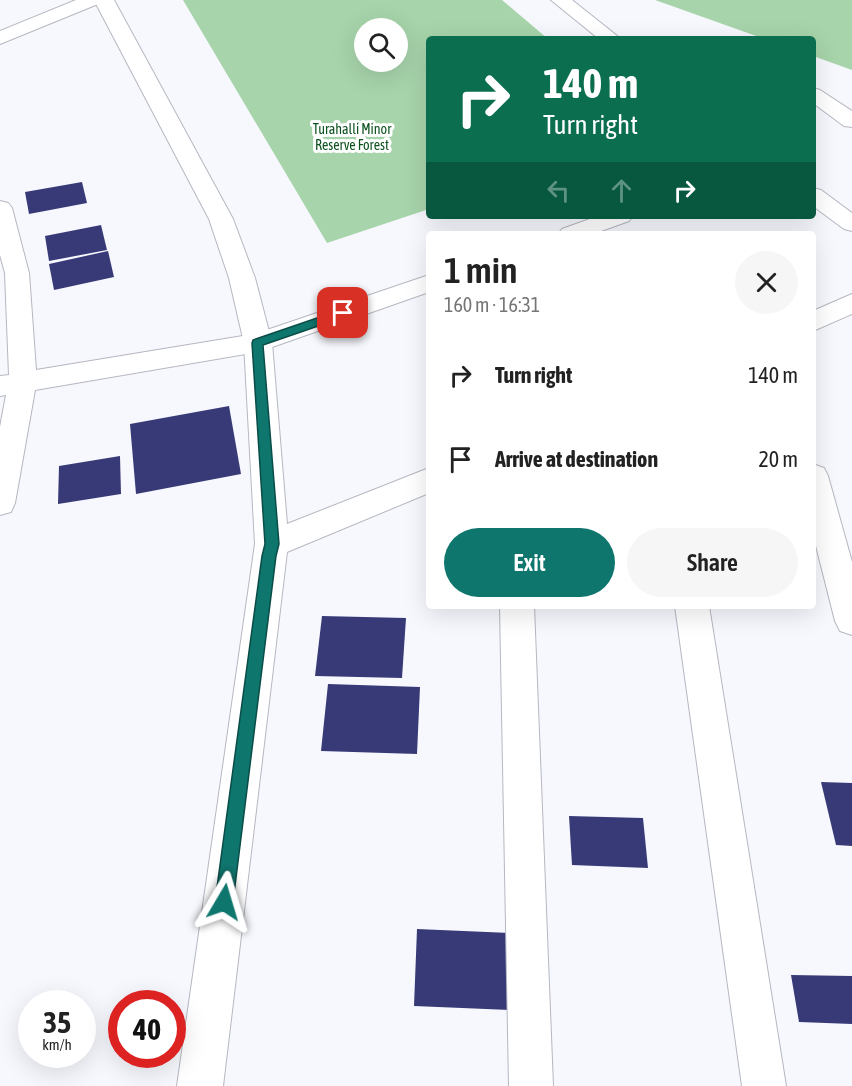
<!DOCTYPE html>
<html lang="en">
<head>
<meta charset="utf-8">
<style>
	:root { --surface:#fff; --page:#f6f6f6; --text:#222; --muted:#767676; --accent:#0f766e }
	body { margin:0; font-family:"Asap Condensed",sans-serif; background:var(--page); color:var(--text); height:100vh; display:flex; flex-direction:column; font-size:22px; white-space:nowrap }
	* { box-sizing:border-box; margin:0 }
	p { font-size:20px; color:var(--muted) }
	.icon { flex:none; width:33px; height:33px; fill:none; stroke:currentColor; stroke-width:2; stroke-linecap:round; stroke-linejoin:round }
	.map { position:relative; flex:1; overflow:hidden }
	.details { position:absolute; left:426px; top:231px; width:390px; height:378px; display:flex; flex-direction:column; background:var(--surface); border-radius:6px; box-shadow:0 6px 24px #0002 }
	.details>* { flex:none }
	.top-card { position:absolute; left:426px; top:36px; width:390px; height:183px; border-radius:6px; box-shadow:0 6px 24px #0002; background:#0b6e4f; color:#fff; overflow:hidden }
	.buttons { position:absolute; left:354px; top:18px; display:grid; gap:12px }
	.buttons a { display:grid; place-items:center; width:54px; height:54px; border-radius:50%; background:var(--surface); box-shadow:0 6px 24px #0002; font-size:30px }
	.speed { position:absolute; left:18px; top:990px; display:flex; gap:12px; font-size:30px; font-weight:700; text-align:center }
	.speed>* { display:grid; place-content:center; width:78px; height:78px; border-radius:50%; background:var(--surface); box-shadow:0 6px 24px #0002; line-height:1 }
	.speed small { font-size:15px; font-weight:400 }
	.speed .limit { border:9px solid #d22; background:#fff; color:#111 }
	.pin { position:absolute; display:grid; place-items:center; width:51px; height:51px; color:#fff; margin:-26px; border-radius:12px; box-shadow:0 3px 9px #0006 }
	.me { position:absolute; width:66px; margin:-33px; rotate:7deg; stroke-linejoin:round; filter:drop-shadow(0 0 4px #0008) }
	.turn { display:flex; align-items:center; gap:21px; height:126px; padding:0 18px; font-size:27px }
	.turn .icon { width:78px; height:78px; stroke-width:2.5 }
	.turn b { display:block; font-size:42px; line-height:51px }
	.lanes { display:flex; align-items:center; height:57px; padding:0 18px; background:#0003; justify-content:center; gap:30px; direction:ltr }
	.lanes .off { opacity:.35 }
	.round { display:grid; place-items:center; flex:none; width:63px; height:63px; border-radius:32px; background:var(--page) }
	.overview { display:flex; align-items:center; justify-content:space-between; height:102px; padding:0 18px }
	h1 { font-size:36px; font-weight:600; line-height:45px }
	.button { display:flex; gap:12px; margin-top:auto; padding:12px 18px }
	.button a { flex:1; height:69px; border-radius:36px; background:var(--accent); color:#fff; font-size:24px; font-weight:600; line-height:69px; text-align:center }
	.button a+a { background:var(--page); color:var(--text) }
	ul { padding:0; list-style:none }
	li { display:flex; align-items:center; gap:18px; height:84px; padding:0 18px }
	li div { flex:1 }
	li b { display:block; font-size:22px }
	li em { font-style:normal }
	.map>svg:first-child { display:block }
	.green { fill:#a7d4ab; fill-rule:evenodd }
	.building { fill:#383a78 }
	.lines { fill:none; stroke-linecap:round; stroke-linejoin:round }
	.minor-casing { stroke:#b5b7c2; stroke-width:2 }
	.tertiary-casing { stroke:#b5b7c2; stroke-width:2 }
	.minor { fill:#fff; fill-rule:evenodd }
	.tertiary { fill:#fff; fill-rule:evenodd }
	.route { fill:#0f766e; stroke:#0a4d48; stroke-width:1.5 }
	.labels { text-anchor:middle; stroke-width:6; stroke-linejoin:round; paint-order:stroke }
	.far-park-label { font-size:14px; fill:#0d531f; stroke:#fff }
</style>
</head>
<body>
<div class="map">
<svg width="852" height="1086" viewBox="0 0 852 1086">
	<rect width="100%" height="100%" fill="#f7f8fd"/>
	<g class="green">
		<path d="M183 0H502L548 39H429V209L327 243ZM364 28H398V62H364Z"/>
		<polygon points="655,0 852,0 852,70 813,56 813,39 765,39"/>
	</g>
	<g class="building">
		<polygon points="82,182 87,203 29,214 25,192"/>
		<polygon points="101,225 107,250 49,261 45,236"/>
		<polygon points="108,251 114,277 54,290 49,264"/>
		<polygon points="229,406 241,474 136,494 130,424"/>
		<polygon points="120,456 121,494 58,504 59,466"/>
		<polygon points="322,616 406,618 402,678 315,676"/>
		<polygon points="328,684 420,687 417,754 321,751"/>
		<polygon points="821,782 852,783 852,846 836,845"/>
		<polygon points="569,816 643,818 648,868 572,865"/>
		<polygon points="417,929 512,933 513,1010 414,1006"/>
		<polygon points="791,975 852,976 852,1024 799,1022"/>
	</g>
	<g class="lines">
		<defs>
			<g id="minor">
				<polygon points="76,0 101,0 98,4 0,44 0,31"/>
				<polygon points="551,0 572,0 621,39 599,39"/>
				<polygon points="813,88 820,90 852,111 852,127 844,126 813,103"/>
				<polygon points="813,188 821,190 852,213 852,231 844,229 813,206"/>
				<polygon points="0,201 8,203 12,208 29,273 36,370 255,334 429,275 429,292 258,352 35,390 15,503 11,512 0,515 0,427 6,395 0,396 0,376 9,375 5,273 0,255"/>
				<polygon points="598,216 633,216 629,221 593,234 558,234 562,229"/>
				<polygon points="813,464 824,468 828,476 852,562 852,635 840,631 835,621 813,534"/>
				<polygon points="500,606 534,606 553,1086 509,1086"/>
				<polygon points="675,606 709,606 786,1086 742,1086"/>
			</g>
			<g id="tertiary">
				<polygon points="94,0 114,0 233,219 255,278 272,343 287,524 429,468 429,493 287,552 223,1086 177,1086 255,544 244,343 229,278 209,219"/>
				<polygon points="852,294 852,314 813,331 813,311"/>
			</g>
		</defs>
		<use href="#minor" class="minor-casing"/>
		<use href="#tertiary" class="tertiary-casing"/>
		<use href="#minor" class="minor"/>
		<use href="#tertiary" class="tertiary"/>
	</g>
	<polygon class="route" points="343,309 349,313 347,316 263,345 279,544 276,556 233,902 230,908 224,910 218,908 215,902 262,556 265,544 252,343 253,340"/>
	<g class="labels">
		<g class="far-park-label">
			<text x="352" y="134">Turahalli Minor<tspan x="352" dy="16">Reserve Forest</tspan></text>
		</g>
	</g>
</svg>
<div class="buttons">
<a><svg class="icon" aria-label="search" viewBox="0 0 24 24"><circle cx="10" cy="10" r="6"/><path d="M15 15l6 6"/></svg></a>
</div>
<div class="speed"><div>35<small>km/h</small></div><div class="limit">40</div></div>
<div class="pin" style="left:343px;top:313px;background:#d93025"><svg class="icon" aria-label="arrive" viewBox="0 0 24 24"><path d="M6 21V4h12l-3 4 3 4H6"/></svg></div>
<svg class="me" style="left:224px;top:902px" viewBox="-20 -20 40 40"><path d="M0-17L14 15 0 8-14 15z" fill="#0f766e" stroke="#fff" stroke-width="4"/></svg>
<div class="top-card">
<div class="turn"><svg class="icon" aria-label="right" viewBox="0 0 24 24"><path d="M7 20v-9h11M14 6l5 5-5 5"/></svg><div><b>140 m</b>Turn right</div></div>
<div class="lanes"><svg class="icon off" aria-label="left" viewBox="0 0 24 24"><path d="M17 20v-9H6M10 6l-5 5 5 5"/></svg><svg class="icon off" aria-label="ahead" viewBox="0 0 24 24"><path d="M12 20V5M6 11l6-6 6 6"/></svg><svg class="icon" aria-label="right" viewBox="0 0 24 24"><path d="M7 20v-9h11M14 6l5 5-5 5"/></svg></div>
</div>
<section class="details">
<div class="overview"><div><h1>1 min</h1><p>160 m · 16:31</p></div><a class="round"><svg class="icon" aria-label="close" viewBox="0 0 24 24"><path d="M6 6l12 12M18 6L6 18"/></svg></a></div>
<ul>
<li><svg class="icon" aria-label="right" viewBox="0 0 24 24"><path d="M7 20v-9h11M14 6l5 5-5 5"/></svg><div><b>Turn right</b></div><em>140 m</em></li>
<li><svg class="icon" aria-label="arrive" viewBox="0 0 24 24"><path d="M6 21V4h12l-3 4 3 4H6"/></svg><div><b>Arrive at destination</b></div><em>20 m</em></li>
</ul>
<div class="button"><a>Exit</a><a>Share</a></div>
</section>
</div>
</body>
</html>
